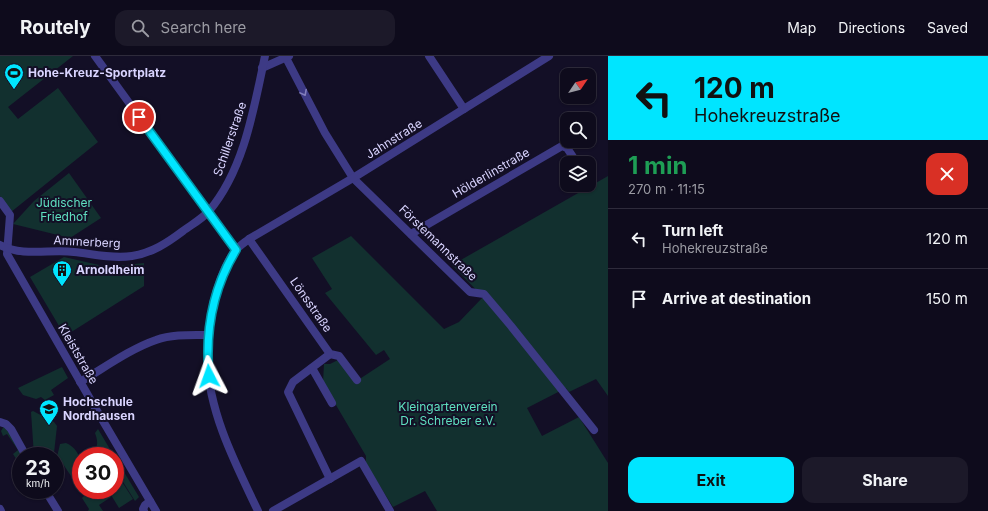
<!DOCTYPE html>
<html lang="en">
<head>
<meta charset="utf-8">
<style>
	:root { --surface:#0e0b1c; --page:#1c1929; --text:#f1f3f6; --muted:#9b9ba3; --line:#2e2b3b; --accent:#00e5ff }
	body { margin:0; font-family:Inter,sans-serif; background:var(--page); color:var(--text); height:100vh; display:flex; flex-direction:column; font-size:15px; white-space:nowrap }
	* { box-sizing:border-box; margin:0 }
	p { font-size:13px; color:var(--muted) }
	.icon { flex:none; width:22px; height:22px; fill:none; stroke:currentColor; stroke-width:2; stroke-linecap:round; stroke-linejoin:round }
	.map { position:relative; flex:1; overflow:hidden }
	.sheet { display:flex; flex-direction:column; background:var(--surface); width:380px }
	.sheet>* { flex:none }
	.banner { background:#00e5ff; color:#111; overflow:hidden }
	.needle { width:26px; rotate:55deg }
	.controls { position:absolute; left:560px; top:12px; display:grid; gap:8px }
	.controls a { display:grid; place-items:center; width:36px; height:36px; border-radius:8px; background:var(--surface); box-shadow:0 1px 3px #0004,0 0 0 1px var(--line); font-size:20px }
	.speed { position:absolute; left:12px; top:391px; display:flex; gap:8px; font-size:20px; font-weight:700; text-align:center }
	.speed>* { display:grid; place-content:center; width:52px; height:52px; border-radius:50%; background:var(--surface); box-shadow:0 1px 3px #0004,0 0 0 1px var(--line); line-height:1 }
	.speed small { font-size:10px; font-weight:400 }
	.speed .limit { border:6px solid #d22; background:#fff; color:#111 }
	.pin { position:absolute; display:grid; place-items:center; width:34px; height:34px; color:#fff; margin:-17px; border:2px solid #fff; border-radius:50%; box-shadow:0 1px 4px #0007 }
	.me { position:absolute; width:44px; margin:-22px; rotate:356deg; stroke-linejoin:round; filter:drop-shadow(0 0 3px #0008) }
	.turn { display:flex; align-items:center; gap:14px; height:84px; padding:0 20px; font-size:18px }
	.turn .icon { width:52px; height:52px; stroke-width:2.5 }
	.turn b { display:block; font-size:28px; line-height:34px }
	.round { display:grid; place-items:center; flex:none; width:42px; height:42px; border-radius:12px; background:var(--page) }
	.head { display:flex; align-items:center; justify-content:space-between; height:68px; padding:0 20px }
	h1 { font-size:24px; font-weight:700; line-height:30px; color:#1e9e55 }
	.button { display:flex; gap:8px; margin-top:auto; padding:8px 20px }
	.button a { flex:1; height:46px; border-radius:12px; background:var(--accent); color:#111; font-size:16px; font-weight:700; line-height:46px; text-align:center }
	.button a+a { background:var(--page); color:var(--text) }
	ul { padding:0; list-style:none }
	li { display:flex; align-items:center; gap:12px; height:60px; padding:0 20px; border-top:1px solid var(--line) }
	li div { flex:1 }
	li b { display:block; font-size:15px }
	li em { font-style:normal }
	header { display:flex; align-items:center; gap:24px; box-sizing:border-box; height:56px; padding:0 20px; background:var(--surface); border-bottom:1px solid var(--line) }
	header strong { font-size:19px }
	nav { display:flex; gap:22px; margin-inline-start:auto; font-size:14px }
	.search { width:280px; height:36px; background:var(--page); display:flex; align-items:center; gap:10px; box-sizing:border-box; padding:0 14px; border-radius:12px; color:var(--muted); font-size:15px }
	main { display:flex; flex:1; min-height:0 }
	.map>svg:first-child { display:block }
	.green { fill:#12302f }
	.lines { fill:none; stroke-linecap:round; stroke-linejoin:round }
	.street { stroke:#3d3a85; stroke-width:8 }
	.oneway { stroke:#837fbc }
	.route-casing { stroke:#0095a6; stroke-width:10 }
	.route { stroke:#00e5ff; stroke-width:7 }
	.labels { text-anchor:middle; stroke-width:4; stroke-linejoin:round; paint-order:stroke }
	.poi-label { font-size:12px; font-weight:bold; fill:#d9d4ff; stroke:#130f26; text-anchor:start }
	.street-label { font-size:12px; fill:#d9d4ff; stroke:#130f26 }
	.park-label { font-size:12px; fill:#5fe0c0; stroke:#130f26 }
</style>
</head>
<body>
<header>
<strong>Routely</strong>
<div class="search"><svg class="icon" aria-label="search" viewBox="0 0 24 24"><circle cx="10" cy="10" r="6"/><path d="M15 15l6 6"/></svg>Search here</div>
<nav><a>Map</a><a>Directions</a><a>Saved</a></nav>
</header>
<main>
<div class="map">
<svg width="608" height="455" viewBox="0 0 608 455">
	<rect width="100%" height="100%" fill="#130f26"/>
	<g class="green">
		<polygon points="0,0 73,0 8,51 18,63 58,32 98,86 11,156 0,140"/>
		<polygon points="69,117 101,162 70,182 13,168 34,145"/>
		<polygon points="608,120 608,340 596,323 569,336 566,332 527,352 542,380 579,361 608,407 608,455 437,455 425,435 393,451 366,408 366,400 323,327 324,308 330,308 338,304 355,326 390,303 384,294 376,299 325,237 332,233 312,202 351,180 444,273 459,266 483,241 452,209"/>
		<polygon points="64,201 108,211 144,207 144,230 65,280 30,221"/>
		<polygon points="62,311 68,322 51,334 54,339 45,344 41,341 36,343 23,339 18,332"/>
		<polygon points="33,355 54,366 57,370 54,397 49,400 34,400 31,356"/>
		<polygon points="4,370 7,371 22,400 21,400 21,410 13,398 18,394 7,378 3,380 1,375"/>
		<path d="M98 373 114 400H88C98 393 99 388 95 377Z"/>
		<path d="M66 387C84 395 81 413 81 430L77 422 73 423 61 405 57 401 60 388Z"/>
		<polygon points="115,401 139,441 135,445 115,413"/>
		<polygon points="115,415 133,443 119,452 108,434 115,434"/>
		<polygon points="84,434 107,434 111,441 99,449 103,455 88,455 89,453 82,442 86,438"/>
	</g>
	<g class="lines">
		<g class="street">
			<polyline points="95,0 236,194"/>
			<polyline points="285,0 325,77 353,122 470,236 484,238 511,270 594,374"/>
			<polyline points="429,0 464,53"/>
			<polyline points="262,12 289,0"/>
			<polyline points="0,145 10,159 7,198 93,348 156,455"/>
			<polyline points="411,178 562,90 567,92 577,107"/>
			<polyline points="249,183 330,298 339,300 357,324"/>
			<path d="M0 189C24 201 49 193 74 196 93 198 112 203 132 200 152 197 167 187 183 175 191 169 202 163 209 155 244 114 254 52 265 0"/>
			<polyline points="312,312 332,347"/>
			<path d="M80 326C104 312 130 293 156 284 172 278 191 279 208 279"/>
			<polyline points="0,366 6,368 11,373 26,400"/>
			<polyline points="330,423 288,336 293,326 330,298"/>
			<polyline points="45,434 58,455"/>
			<polyline points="0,453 1,455"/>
			<polyline points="144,455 143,453 145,449 150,445"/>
			<path d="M258 455C235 407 209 357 207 303 207 286 209 270 212 254 215 237 224 209 235 195 239 190 244 187 249 183L353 122 549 0"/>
			<polyline points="273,455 361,405 390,455"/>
		</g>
	</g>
	<defs><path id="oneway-chevron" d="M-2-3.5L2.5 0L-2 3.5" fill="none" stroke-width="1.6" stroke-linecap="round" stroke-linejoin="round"/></defs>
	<use class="oneway" href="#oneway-chevron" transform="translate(304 37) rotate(62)"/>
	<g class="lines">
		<defs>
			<path id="route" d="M139 61 236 194C213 232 205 276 209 320"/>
		</defs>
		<use href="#route" class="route-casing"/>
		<use href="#route" class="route"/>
	</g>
	<defs>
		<symbol id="stadium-pin" viewBox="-11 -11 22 30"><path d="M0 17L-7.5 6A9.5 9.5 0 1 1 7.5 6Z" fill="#00e5ff" stroke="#130f26"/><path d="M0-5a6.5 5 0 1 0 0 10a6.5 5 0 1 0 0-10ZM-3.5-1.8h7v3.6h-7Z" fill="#111"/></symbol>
		<symbol id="building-pin" viewBox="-11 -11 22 30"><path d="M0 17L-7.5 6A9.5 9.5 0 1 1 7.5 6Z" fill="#00e5ff" stroke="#130f26"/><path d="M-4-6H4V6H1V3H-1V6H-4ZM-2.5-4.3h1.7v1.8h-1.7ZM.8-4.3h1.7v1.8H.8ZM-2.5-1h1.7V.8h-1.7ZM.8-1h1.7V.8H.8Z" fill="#111"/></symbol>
		<symbol id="university-pin" viewBox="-11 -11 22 30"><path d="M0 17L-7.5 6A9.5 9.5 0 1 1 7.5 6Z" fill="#00e5ff" stroke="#130f26"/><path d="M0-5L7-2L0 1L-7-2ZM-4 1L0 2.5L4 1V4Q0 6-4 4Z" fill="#111"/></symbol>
	</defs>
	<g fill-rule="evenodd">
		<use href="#stadium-pin" x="3" y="6" width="22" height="30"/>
		<use href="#building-pin" x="51" y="203" width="22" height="30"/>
		<use href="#university-pin" x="38" y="342" width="22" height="30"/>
	</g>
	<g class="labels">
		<g class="poi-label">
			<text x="28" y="21">Hohe-Kreuz-Sportplatz</text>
			<text x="76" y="218">Arnoldheim</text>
			<text x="63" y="350">Hochschule<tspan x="63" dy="14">Nordhausen</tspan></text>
		</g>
		<g class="street-label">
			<text transform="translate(230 83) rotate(-71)" y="4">Schillerstraße</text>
			<text transform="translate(394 83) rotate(-32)" y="4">Jahnstraße</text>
			<text transform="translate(491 117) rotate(-30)" y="4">Hölderlinstraße</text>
			<text transform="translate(87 186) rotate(3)" y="4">Ammerberg</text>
			<text transform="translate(438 187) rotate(44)" y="4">Förstemannstraße</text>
			<text transform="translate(311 249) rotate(55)" y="4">Lönsstraße</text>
			<text transform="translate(78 298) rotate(60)" y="4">Kleiststraße</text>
		</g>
		<g class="park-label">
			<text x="64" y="151">Jüdischer<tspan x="64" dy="14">Friedhof</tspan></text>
			<text x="448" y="355">Kleingartenverein<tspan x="448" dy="14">Dr. Schreber e.V.</tspan></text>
		</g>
	</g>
</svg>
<div class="controls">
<a><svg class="needle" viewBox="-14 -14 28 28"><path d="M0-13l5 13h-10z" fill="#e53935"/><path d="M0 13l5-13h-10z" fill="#9b9ba3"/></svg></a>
<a><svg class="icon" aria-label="search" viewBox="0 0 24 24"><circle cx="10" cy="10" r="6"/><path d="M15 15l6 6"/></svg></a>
<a><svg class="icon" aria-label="layers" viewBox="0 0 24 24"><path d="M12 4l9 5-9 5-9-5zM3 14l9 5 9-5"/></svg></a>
</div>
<div class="speed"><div>23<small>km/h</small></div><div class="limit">30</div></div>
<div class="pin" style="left:139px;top:61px;background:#d93025"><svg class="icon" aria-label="arrive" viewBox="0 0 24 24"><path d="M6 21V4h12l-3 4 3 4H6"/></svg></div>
<svg class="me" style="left:209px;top:320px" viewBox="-20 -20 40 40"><path d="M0-17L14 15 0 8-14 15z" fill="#00e5ff" stroke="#fff" stroke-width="4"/></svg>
</div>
<section class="sheet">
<div class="banner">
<div class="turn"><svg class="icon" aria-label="left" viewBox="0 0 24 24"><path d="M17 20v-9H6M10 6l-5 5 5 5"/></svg><div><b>120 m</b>Hohekreuzstraße</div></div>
</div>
<div class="head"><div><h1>1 min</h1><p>270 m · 11:15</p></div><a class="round" style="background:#d93025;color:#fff"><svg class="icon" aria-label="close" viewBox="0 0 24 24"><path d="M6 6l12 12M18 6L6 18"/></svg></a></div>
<ul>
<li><svg class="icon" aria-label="left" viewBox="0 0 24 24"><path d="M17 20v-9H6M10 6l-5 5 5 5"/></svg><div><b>Turn left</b><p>Hohekreuzstraße</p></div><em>120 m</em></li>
<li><svg class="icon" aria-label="arrive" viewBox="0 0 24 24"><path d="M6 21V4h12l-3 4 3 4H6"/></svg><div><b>Arrive at destination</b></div><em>150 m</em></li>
</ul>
<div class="button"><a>Exit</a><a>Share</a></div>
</section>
</main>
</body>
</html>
